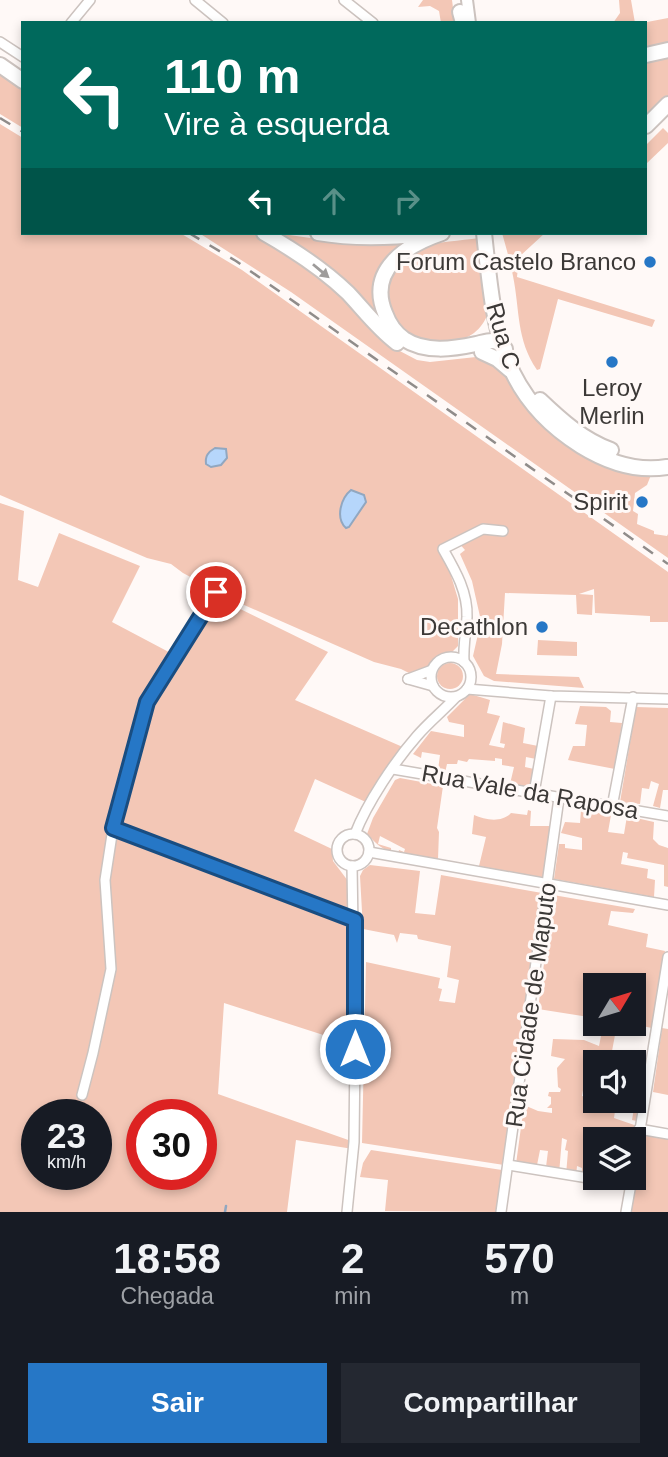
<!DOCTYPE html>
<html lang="pt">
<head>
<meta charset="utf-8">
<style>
	:root { --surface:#171b24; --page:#242831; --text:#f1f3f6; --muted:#9ea1a6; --accent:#2677c6 }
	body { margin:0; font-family:Arial,sans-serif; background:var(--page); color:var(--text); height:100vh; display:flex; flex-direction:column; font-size:26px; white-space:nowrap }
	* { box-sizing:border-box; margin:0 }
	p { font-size:23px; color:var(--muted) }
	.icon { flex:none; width:38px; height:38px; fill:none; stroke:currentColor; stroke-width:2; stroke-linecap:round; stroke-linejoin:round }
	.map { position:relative; height:1212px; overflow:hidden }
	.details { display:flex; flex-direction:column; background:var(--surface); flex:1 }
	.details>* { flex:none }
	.guide { position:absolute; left:21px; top:21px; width:626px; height:214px; border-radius:0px; box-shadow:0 4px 10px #0003; background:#00695c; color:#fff; overflow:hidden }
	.needle { width:46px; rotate:52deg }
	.fabs { position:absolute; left:583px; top:973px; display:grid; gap:14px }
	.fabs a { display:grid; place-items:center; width:63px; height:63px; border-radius:0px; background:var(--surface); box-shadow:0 4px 10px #0003; font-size:35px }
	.speed { position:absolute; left:21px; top:1099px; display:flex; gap:14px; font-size:35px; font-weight:700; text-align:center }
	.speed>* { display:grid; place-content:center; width:91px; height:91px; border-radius:50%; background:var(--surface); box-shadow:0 4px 10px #0003; line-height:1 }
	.speed small { font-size:18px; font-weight:400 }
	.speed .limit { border:10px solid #d22; background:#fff; color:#111 }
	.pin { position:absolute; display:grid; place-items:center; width:60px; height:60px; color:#fff; margin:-30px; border:4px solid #fff; border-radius:50%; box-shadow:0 2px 7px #0007 }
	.me { position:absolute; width:77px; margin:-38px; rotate:0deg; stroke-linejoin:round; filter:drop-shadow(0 0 5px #0008) }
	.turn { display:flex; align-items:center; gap:24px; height:147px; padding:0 28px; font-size:32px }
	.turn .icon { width:91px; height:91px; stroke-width:2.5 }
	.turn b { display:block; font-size:49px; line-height:60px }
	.lanes { display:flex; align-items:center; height:66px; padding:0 28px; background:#0003; justify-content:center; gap:35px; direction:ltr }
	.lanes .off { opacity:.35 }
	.eta { display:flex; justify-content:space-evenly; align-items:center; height:119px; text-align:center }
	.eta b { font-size:42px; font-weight:700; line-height:49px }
	.primary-button { display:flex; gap:14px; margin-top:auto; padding:14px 28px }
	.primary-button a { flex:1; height:80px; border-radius:0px; background:var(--accent); color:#fff; font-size:28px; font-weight:700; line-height:80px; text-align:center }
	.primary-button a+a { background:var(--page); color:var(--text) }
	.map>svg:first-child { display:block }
	.green { fill:#f3c7b6; fill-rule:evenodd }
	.water { fill:#b6d6fb; stroke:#91a7c0; stroke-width:2 }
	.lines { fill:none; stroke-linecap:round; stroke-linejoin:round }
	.stream { stroke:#91a7c0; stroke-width:2.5 }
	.minor-casing { stroke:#ccc3bf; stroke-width:12 }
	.tertiary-casing { stroke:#ccc3bf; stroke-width:14 }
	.primary-casing { stroke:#ccc3bf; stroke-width:18 }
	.minor { stroke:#fff; stroke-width:9 }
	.tertiary { stroke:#fff; stroke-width:10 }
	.primary { stroke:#fff; stroke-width:14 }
	.rail { stroke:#908c8a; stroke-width:2.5; stroke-dasharray:12 12; stroke-linecap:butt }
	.oneway { fill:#9e9c9b }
	.route-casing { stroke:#194d81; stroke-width:18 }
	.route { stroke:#2677c6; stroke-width:12 }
	.poi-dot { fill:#2677c6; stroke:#fff9f7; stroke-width:2.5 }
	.labels { text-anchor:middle; stroke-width:6; stroke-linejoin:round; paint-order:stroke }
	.poi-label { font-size:24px; fill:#3c3937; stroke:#fff9f7; text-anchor:end }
	.street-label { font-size:24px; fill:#3c3937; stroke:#fff9f7 }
</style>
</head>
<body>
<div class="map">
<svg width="668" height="1212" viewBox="0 0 668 1212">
	<rect width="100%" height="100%" fill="#fff9f7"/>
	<g class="green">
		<polygon points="423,0 452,0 455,23 441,23 439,11 430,6 418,7"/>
		<polygon points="619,0 631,0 635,23 613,23 620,13"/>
		<polygon points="668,18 668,43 646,46 646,23 642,23"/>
		<polygon points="668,58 668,97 646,118 646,61"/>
		<polygon points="0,74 23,89 23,128 0,114"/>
		<polygon points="0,124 23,138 23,233 180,233 242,270 668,572 668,622 650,622 650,616 595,613 594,589 579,594 593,595 592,615 577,614 576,595 505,593 502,644 496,674 579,677 584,688 494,681 484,676 473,656 481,621 472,581 460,554 465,550 457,541 443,549 458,599 458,646 447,657 439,658 422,675 415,676 401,669 374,662 235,601 183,573 171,564 147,558 0,495"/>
		<polygon points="663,128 668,133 668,143 646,164 646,145"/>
		<polygon points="199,233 253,233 268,239 318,272 396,349 417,360 430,362 476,357 486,359 510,378 525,405 539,423 559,441 581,456 618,470 651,475 647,485 635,493 633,511 638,514 637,524 654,531 654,534 667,536 668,534 668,558 291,292"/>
		<polygon points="275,233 346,243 391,244 411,242 392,256 381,321"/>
		<path d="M502 233H545L519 257 517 277 655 320 652 327 558 299 540 369 537 370C516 339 520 311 513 276 510 261 506 247 502 233Z"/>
		<path d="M479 238 487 316C479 333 467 340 449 341 440 342 430 344 422 342 374 329 377 266 420 248 438 241 460 241 479 238Z"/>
		<path d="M0 503 24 511 18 580 38 587 59 533 140 566 112 622 182 659 218 598 328 652 295 700 405 748 368 803 315 779 294 831 332 849 333 861 348 881 352 1031 350 1039 342 1041 224 1003 218 1094 354 1142 353 1149 296 1140 287 1212H0ZM37 1115H96V1174H37ZM142 1115H201V1174H142Z"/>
		<polygon points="538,640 577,642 577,656 537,655"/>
		<circle cx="450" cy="676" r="13"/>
		<polygon points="470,694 490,700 487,713 500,716 489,745 504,748 505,744 500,743 503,722 525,728 523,743 538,746 536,759 526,757 525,767 534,769 531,789 510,784 514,767 502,765 502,759 495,758 495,761 469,759 467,762 458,760 457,764 447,764 445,773 438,770 440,755 422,752 421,758 413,754 431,731 464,737 464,725 449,722 447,717"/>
		<polygon points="580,706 606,707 611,711 610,722 622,723 615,769 568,760 573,746 585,746 587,725 575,724"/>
		<polygon points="636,707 668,708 668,790 663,790 660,808 653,806 659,784 651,781 649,789 642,788 640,804 620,802"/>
		<path d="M400 778 443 786 437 828 439 832 438 859 398 853 399 850 404 852 405 849 380 836 378 844 391 848V851C380 849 375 842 367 834L373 818 395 780Z"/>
		<path d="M528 810 531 811 530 826H552L545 878 479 866 486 837 472 834 474 815C485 820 502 823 511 813L527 815Z"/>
		<polygon points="581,810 611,815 608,832 624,834 627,816 654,822 653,839 659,845 668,848 668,887 664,886 664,865 627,858 628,853 623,852 621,864 648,869 647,878 655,880 654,897 554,879 559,844 565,844 565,848 582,850 582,838 561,833 565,822 580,823"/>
		<polygon points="370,865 420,871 415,913 435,915 441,875 542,893 504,1165 362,1143 366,962 440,978 438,988 442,989 439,1001 455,1003 459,980 447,977 451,946 418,939 417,935 400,933 397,943 394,935 363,929 360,876 363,870"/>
		<polygon points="553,895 635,909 633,913 611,911 608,925 648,934 646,947 665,951 652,1028 632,1024 634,985 595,985 595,1018 538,1009"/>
		<polygon points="662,1028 668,1029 668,1095 653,1092"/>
		<polygon points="609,1034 615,1035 612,1051 614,1059 589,1055 582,1096 590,1098 592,1094 595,1094 595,1101 641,1102 641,1122 632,1120 634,1108 616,1104 614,1118 640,1127 634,1167 634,1139 595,1139 595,1178 632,1178 631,1185 582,1177 582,1168 577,1166 576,1176 566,1175 568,1151 565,1150 567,1140 562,1138 559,1174 546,1167 548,1151 540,1150 536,1170 516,1164 524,1105 538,1111 552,1113 552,1108 547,1108 551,1104 551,1097 548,1096 549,1092 560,1092 561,1089 558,1087 557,1068 565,1059 551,1056 553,1039 584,1040 599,1046 601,1036"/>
		<polygon points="645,1133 668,1136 668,1212 631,1212"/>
		<polygon points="371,1150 502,1170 496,1212 385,1211 388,1180 360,1177 363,1163"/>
	</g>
	<g class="water">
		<path d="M215 448 226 449 227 458 221 465 211 467 206 464C205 456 208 452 215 448Z"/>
		<path d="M351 490 364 495 366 502 349 527 346 528C335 518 341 498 351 490Z"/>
	</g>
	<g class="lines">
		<polyline class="stream" points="225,1212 226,1206"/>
		<defs>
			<g id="minor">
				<polyline points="195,0 223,23"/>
				<polyline points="344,0 373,23"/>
				<polyline points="71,23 90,0"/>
				<polyline points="0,42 23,57"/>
				<circle cx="451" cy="677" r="20"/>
				<path d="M464 662C463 646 466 632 467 617 468 592 455 570 443 549L483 529 503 531"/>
				<polyline points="408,679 432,670"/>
				<polyline points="408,679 433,686"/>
				<polyline points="467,689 551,696 668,699"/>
				<polyline points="393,769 668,816"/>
				<polyline points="534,793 551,696"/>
				<polyline points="612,807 633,697"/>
				<polyline points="113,828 355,920"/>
				<path d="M355 834C367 803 395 761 417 736 429 722 444 710 456 697"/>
				<circle cx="353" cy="850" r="16"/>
				<polyline points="369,852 668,905"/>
				<polyline points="82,1095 93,1053 111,969 105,880 113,828 147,702 216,592"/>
				<polyline points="639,1129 668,1134"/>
				<polyline points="508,1165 631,1185"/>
				<polyline points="634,1167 668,957"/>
				<polyline points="347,1212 354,1142 355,1049 352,866"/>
				<polyline points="501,1212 559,798"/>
				<polyline points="626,1212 632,1178"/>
			</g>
			<polyline id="tertiary" points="467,0 470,23"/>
			<g id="primary">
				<polyline points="460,12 463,23"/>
				<polyline points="646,55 668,50"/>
				<polyline points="0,65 23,81"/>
				<polyline points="646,126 668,104"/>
				<path d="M264 233C294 250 323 269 348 293 364 310 378 329 397 343"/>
				<path d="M318 233C353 239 388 238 424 234"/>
				<path d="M442 233C406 245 367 270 385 313 389 324 394 332 404 339 425 353 453 349 476 344 481 343 487 341 492 341 498 341 502 345 505 349"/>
				<path d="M484 233C494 322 497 394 581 446 607 462 637 472 667 467"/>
				<polyline points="482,352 497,359 510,370"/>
				<path d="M540 400C561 420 583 440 611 450"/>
			</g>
		</defs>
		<use href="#minor" class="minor-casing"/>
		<use href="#tertiary" class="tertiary-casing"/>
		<use href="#primary" class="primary-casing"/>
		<use href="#minor" class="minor"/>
		<use href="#tertiary" class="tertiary"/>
		<use href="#primary" class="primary"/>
		<g class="rail">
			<polyline points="0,118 23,132"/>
			<polyline points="189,233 236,261 668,564"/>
		</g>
	</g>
	<defs><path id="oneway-solid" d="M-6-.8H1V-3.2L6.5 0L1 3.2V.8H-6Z" transform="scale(1.75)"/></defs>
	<use class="oneway" href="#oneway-solid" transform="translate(321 271) rotate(40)"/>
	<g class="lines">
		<defs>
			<polyline id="route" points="216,592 147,702 113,828 355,920 355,1049"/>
		</defs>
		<use href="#route" class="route-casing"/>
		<use href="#route" class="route"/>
	</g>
	<g class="poi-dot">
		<circle cx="650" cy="262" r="7"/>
		<circle cx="612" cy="362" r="7"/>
		<circle cx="642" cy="502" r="7"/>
		<circle cx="542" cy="627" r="7"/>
	</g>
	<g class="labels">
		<g class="poi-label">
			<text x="636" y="270">Forum Castelo Branco</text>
			<text x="612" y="396" text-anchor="middle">Leroy<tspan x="612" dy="28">Merlin</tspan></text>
			<text x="628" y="510">Spirit</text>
			<text x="528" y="635">Decathlon</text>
		</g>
		<g class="street-label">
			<text transform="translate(503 336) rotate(74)" y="8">Rua C</text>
			<text transform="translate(530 792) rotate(10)" y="8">Rua Vale da Raposa</text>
			<text transform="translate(531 1005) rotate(-82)" y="8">Rua Cidade de Maputo</text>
		</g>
	</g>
</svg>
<div class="fabs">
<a><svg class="needle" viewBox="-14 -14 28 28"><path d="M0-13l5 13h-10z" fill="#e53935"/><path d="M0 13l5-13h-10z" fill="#9ea1a6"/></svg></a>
<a><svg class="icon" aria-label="sound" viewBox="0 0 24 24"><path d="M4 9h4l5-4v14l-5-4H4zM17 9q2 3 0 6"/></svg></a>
<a><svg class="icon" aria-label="layers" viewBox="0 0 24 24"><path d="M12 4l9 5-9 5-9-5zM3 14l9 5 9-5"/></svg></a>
</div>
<div class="speed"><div>23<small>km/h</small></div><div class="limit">30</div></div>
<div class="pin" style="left:216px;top:592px;background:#d93025"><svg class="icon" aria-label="arrive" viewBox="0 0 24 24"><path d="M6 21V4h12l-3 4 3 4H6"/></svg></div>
<svg class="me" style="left:355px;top:1049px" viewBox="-20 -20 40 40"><circle r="17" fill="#2677c6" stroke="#fff" stroke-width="3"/><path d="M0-11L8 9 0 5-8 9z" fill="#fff"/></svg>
<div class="guide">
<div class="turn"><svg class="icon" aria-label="left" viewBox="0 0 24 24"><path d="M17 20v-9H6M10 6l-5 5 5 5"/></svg><div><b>110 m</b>Vire à esquerda</div></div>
<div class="lanes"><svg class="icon" aria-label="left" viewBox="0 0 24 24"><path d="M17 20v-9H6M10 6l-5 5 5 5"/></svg><svg class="icon off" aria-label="ahead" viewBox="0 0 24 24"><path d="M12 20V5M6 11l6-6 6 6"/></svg><svg class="icon off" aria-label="right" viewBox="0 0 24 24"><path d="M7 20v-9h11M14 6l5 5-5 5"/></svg></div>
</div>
</div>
<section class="details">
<div class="eta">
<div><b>18:58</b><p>Chegada</p></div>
<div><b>2</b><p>min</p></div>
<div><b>570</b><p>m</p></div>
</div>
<div class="primary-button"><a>Sair</a><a>Compartilhar</a></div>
</section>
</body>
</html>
